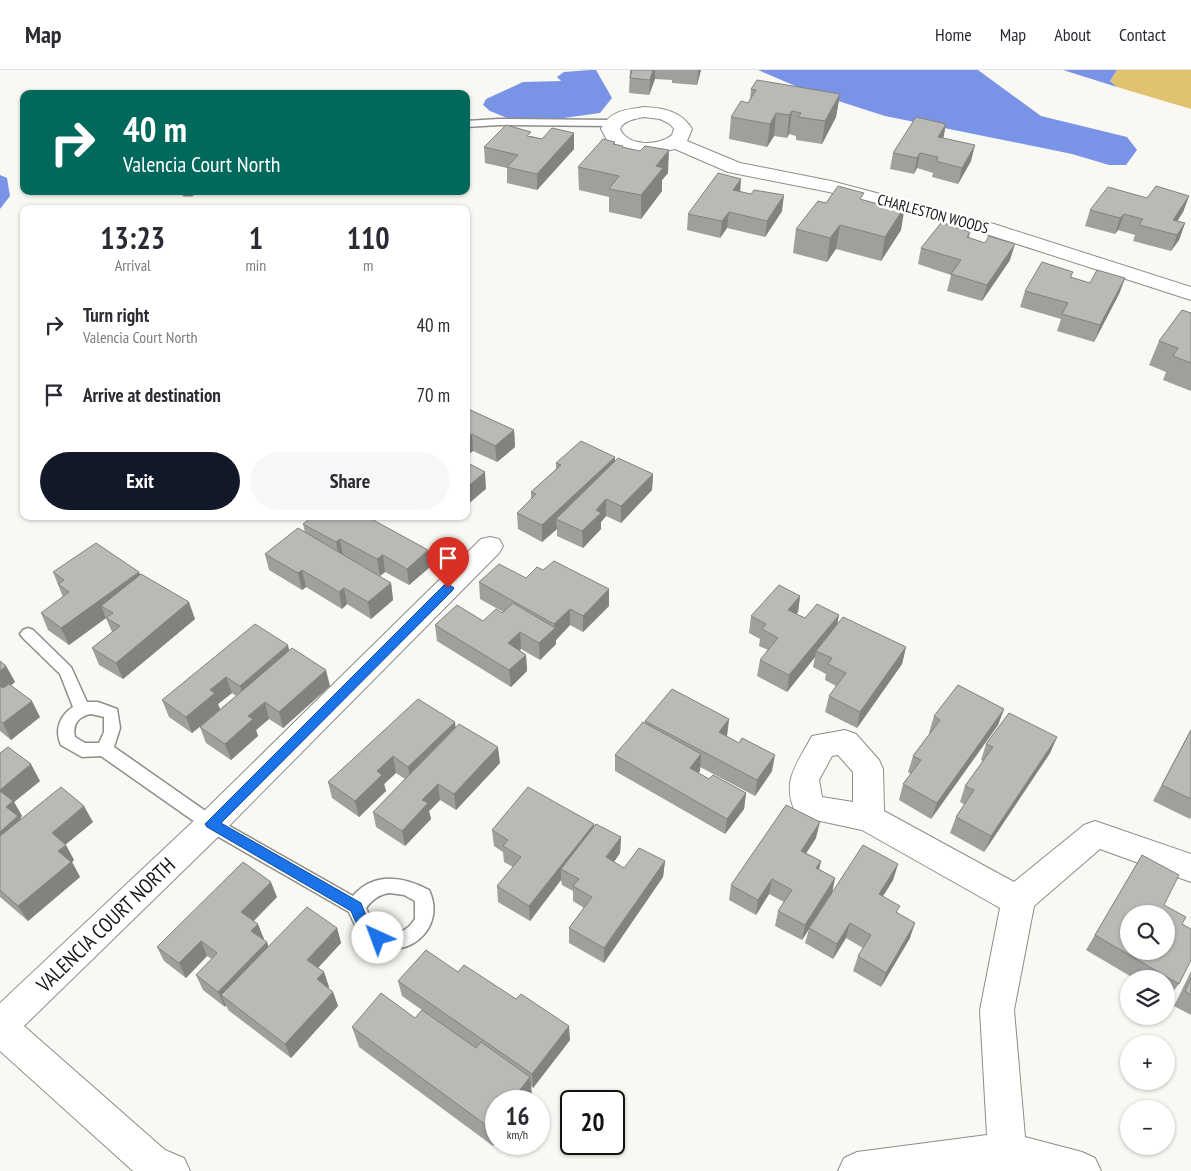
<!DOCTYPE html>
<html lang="en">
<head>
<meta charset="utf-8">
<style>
	:root { --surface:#fff; --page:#f7f7f7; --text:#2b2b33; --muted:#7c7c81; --line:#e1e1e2; --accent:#111827 }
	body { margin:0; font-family:"PT Sans Narrow",sans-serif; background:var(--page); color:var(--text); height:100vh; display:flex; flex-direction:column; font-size:19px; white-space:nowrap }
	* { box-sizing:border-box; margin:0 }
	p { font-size:16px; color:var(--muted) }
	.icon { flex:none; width:28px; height:28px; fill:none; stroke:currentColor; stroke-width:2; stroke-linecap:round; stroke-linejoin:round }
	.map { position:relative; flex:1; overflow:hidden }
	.drawer { position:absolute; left:20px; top:135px; width:450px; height:315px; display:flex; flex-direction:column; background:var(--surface); border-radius:10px; box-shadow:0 1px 4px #0004 }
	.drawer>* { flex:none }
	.hud { position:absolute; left:20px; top:20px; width:450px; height:105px; border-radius:10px; box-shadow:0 1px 4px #0004; background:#00695c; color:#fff; overflow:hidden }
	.controls { position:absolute; left:1120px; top:835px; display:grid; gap:10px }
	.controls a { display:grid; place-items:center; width:55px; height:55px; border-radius:50%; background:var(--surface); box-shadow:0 1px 4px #0004; font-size:25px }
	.speed { position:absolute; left:485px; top:1020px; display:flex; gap:10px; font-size:25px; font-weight:700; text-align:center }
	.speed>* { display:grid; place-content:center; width:65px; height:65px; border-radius:50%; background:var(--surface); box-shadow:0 1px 4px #0004; line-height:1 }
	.speed small { font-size:12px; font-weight:400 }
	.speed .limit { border:2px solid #111; border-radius:8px; background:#fff; color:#111 }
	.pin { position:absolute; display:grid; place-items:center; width:42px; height:42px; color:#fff; margin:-51px -21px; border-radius:50% 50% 50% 0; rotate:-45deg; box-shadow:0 0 5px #0007 }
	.pin .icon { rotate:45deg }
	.me { position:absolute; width:55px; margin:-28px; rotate:317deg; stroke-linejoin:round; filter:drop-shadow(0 0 4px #0008) }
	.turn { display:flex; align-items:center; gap:18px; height:105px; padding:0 20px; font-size:22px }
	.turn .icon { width:65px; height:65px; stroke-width:2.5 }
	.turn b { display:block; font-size:35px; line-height:42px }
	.eta { display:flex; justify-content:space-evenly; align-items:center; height:85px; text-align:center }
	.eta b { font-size:30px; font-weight:800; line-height:35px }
	.action { display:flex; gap:10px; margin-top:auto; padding:10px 20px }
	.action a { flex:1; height:58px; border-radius:30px; background:var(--accent); color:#fff; font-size:20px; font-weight:800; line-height:58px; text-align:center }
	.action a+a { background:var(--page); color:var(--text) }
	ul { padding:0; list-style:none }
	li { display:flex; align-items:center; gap:15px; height:70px; padding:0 20px }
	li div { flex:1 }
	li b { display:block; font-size:19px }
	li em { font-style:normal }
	header { display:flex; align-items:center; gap:30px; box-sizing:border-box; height:70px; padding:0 25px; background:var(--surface); border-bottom:1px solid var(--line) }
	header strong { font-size:24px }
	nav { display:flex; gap:28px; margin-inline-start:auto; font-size:18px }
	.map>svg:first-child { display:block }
	.green { fill:#e0c26f }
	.water { fill:#7994e7 }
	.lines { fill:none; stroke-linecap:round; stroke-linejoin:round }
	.lane-casing { stroke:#8f8d88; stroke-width:3 }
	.street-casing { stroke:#8f8d88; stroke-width:2 }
	.lane { fill:#fff; fill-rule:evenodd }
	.street { fill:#fff; fill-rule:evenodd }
	.wall { fill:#a09f9b; fill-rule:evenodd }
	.shaded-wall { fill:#82827e }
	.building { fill:#bab9b4; stroke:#82827e; fill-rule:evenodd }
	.route { fill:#1a73e8; stroke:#114b97 }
	.labels { text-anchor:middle; stroke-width:5; stroke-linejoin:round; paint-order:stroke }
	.far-street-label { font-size:15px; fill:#181715; stroke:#fff }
	.near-street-label { font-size:21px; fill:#181715; stroke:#fff }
</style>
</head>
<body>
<header>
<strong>Map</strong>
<nav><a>Home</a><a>Map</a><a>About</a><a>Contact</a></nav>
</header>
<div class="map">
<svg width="1191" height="1101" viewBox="0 0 1191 1101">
	<rect width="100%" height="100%" fill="#faf8f3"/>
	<polygon class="green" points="1117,0 1191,0 1191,39 1117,17 1110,11"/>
	<g class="water">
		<polygon points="590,0 596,0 612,28 600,43 564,48 507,48 490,41 483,35 486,29 523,12 561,11 557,7 564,2"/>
		<polygon points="758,0 978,0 1041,46 1127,67 1137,80 1126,95 1109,95 1072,84 885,46 807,21"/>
		<polygon points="1063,0 1117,0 1110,11 1117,17"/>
		<polygon points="0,105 7,108 10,126 0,139"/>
	</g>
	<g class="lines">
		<defs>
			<g id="lane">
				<polygon points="499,49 612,50 617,53 612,56 499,55 466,57 466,51"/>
				<polygon points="184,121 194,121 192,125 184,125"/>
				<path d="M28 558 33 560 71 597 87 632H98L117 639 120 658 114 677 217 749 353 826C374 801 404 807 429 820 448 860 403 895 368 871 359 865 354 853 349 842L205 759 101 686 82 687 61 675C54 660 60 645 73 637L60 604 23 568 20 564 23 560ZM91 644 104 647V662L99 673H85L75 667C72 654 79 646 91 644ZM390 823 404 825 415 831V849C399 874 376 861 366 838 372 830 379 824 390 823Z"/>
			</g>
			<g id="street">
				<path d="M644 37C664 38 681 41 692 59L687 71 740 93 831 111 994 154 1191 217V230L980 162 829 122 728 102 675 79 649 84 627 81 615 76 607 70 601 59C610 40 626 40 644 37ZM644 47 660 49 670 54 674 59 672 65C659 76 628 77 620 59 624 50 635 49 644 47Z"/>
				<polygon points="490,467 499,469 503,476 499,483 222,763 24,956 165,1080 184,1088 190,1101 133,1101 0,981 0,933 200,745 481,469"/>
				<path d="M845 660 856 664 879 690 883 699 884 741 1014 812 1084 755 1095 751 1191 784V812L1100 779 1034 836 1014 940 1025 1067 1082 1082 1095 1088 1101 1101H838L844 1088 857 1082 987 1065 980 940 1000 838 862 760 797 746C780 712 796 696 812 666ZM838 685 853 702V732L822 727 819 710 832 686Z"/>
			</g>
		</defs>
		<use href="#lane" class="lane-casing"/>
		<use href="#street" class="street-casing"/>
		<use href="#lane" class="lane"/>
		<use href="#street" class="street"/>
	</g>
	<g class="wall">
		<polygon points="630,0 701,0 697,15 672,13 672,10 655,9 649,25 629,23"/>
		<polygon points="751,19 840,24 836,47 822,74 796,70 796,66 789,64 787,68 774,66 767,77 729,69 731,47 748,33 750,29"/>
		<polygon points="946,54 943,68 971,91 958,114 932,107 933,103 917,98 914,104 890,99 893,83"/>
		<polygon points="574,63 574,79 537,120 507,113 507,98 485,93 484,77 531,66 542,69"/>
		<polygon points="615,72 615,74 623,78 668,103 662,110 662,121 641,149 609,142 609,127 579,120 578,97"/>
		<polygon points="740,122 782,141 765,167 727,158 720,168 687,160 688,144"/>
		<polygon points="1189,126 1183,142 1177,151 1185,153 1179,170 1171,181 1133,171 1135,165 1118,160 1115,164 1085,156 1090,140 1147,128"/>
		<polygon points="863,130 878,134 890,135 901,160 881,191 836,179 827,192 793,183 796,159 826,133"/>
		<polygon points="970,162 969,168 1010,190 982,231 947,221 951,205 918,194 921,178"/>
		<polygon points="1073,202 1071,207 1090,213 1125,208 1119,224 1094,272 1057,261 1061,249 1020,237 1025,221"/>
		<polygon points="1191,243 1191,321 1163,310 1166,302 1149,295 1159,271"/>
		<polygon points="466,338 514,360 515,377 497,392 473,381 466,386"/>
		<polygon points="615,387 615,392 653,404 652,420 621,453 606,446 601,452 601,459 583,478 557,466 557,459 542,472 518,459 517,443 531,429 531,422 556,399 556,393"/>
		<polygon points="303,454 430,497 409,515 385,502 380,506 361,496 391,513 393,530 371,549 347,534 342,539 306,517 302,520 269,500 265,484 305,463"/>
		<polygon points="543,500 609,519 609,536 583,562 570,555 556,570 556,574 540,590 521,579 519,580 526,585 527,601 511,617 437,571 435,555 483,551 503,542 480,529 479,512 526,508"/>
		<polygon points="53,502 140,504 195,549 123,609 99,595 92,578 112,562 106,548 69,575 48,560 41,543 63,527"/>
		<polygon points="800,526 798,542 796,544 805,548 837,554 906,577 902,594 857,658 825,642 829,626 836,616 825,610 826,604 813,597 815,587 787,622 757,606 760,590 768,580 759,576 760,569 749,563 751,546"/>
		<path d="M289 580 330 616 283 658 269 649 256 660 258 666 231 690 206 673 200 657 206 652 192 663 169 647 162 630ZM232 623 236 626 220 639 218 634Z"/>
		<polygon points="0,591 6,596 15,612 11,616 40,647 11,670 0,661"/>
		<polygon points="1004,639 998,655 931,749 899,730 903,714 911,704 908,702 913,686 930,663 929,663 934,646"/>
		<polygon points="729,649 727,666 772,701 755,726 700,697 700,701 698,703 709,709 746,723 744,739 725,764 615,701 615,685 645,654 645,651"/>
		<polygon points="456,657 500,693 456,740 440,730 429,741 431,749 405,776 376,757 373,742 405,709 396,703 384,714 386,721 359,747 332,728 328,712"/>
		<polygon points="1191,659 1191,747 1190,749 1153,731"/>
		<polygon points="1057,667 1050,683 984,782 950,763 956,747 964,734 960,732 965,716 983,691 981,690 986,674"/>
		<polygon points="0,683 40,711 14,732 22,746 20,749 20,750 93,752 65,775 74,790 72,792 80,807 28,851 0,827"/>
		<polygon points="594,757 621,767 620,783 614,792 624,798 665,791 663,807 604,893 569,873 569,858 584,838 573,831 573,821 562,815 561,810 530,851 498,832 497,816 513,797 504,792 503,782 494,776 492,760"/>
		<polygon points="816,768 806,783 821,791 819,799 835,808 832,823 898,794 893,810 883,826 898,843 910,868 881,917 853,901 858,886 863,878 846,868 833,889 805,873 809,859 802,870 775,856 778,841 784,832 769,824 756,845 729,830 731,815"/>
		<polygon points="1142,785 1164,835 1182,854 1179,914 1168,928 1166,927 1166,909 1135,909 1086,880"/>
		<polygon points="277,827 254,851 264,869 263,869 268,877 337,858 341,873 318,898 324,902 329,917 328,918 333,922 338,936 291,988 228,940 226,935 225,937 203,920 196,905 212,889 207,886 186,908 164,891 157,877"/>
		<polygon points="1191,901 1191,945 1174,936"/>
		<polygon points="458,902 570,970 533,1018 531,1016 532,1026 528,1031 496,1031 493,1076 359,977 352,957 415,948 422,940 402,926 398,911"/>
	</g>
	<g class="shaded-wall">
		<polygon points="653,0 655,0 655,9 649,25 650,10"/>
		<polygon points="698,0 701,0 697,15"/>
		<polygon points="840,24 836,47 822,74 825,51"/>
		<polygon points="792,41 789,64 787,68 789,45"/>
		<polygon points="776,43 774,66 767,77 770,54"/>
		<polygon points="946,54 943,70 938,67"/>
		<polygon points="574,63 574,79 537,120 537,104"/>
		<polygon points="975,75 971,91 958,114 962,98"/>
		<polygon points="669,80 668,103 662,110 662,121 641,149 641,125 656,96"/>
		<polygon points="920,83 917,98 914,104 917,88"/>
		<polygon points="741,109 740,125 733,120"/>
		<polygon points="784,125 782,141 765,167 767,151"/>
		<polygon points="1189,126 1183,142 1170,163 1173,150"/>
		<polygon points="905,136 901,160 881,191 885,167"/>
		<polygon points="729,142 727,158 720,168 722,151"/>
		<polygon points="1124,144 1118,160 1115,164 1120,148"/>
		<polygon points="1185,153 1179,170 1171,181 1177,165"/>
		<polygon points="840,155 836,179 827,192 830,168"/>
		<polygon points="1015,174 1010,190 982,231 987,215"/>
		<polygon points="1125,208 1119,224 1094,272 1100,255"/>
		<polygon points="514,360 515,377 497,392 495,376"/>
		<polygon points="472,364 473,381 466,386 466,368"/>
		<polygon points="615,387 615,404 556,449 557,459 542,472 542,455"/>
		<polygon points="485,402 486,419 467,435 466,418"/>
		<polygon points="653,404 652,420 621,453 621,436"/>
		<polygon points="606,429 606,446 601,452 601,459 583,478 582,461 596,440"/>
		<polygon points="340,469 343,486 339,489 336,472"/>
		<polygon points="428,480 430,497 409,515 407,499"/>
		<polygon points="383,485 385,502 380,506 377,489"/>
		<polygon points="302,500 306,517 302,520 298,503"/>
		<polygon points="139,502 146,519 101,536 106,548 69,575 61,558"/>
		<polygon points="391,513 393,530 371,549 368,532"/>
		<polygon points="344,518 347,534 342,539 339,522"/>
		<polygon points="609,519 609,536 583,562 583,546"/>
		<polygon points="800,526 798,542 786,556 788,540"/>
		<polygon points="189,532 195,549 123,609 116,593"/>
		<polygon points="570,539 570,555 556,570 556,574 540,590 539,573 555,558 554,554"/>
		<polygon points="839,545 836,562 816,581 815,587 787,622 789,605"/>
		<polygon points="520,562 521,579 509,590 508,573"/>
		<polygon points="288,575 292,592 245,632 240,616"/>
		<polygon points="906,577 902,594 857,658 860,642"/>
		<polygon points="526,585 527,601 511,617 509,600"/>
		<polygon points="6,596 15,612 0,623 0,601"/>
		<polygon points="326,600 330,616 283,658 279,642"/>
		<polygon points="226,607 232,623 218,634 220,640 192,663 186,647 210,620"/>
		<polygon points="32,631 40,647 11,670 3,653"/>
		<polygon points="265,632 269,649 256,660 258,666 231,690 225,674 248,646"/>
		<polygon points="1004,639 998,655 931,749 937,733"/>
		<polygon points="729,649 727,665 717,678 719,662"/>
		<polygon points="455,652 457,669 411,713 408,697"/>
		<polygon points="1057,667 1050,683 984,782 991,766"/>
		<polygon points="498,677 500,693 456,740 454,724"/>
		<polygon points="701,684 700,701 688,714 690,698"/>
		<polygon points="775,685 772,701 755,726 757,710"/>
		<polygon points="393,686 396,703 384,714 386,721 359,747 355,731 377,701"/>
		<polygon points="31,694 40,711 14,732 22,746 20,749 27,762 0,785 0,762 6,737 0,720"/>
		<polygon points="438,714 440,730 429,741 431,749 405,776 402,761 422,730"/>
		<polygon points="746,723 744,739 725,764 727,749"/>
		<polygon points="84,736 93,752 60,779 52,763"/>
		<polygon points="820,752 816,768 798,796 801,781"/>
		<polygon points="594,754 594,769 561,799 561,810 530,851 529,836"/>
		<polygon points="621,767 620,783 606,803 606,787"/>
		<polygon points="66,775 74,790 72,792 80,807 28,851 18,836 58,781"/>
		<polygon points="665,791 663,807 604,893 604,878"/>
		<polygon points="821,791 817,807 816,798"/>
		<polygon points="898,794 893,810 875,839 879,824"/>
		<polygon points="835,808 832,823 802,870 805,855"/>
		<polygon points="772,809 769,824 756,845 758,830"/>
		<polygon points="271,812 277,827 247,857 241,842"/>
		<polygon points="850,853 846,868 833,889 837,874"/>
		<polygon points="915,853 910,868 881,917 886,903"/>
		<polygon points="258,854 264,869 257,875 251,861"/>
		<polygon points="337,858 341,873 312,904 307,890"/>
		<polygon points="201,871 207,886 186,908 179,893"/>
		<polygon points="267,872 272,887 221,925 226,935 225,937 218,922"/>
		<polygon points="324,902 329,917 322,924 317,909"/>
		<polygon points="333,922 338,936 291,988 285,974"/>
		<polygon points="569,956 570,970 533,1018 532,1004"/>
		<polygon points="530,1007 532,1026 528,1031 511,1031"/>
		<polygon points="496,1050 496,1072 493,1076 490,1058"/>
	</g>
	<g class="building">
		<polygon points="632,0 653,0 650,10 630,8"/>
		<polygon points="757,10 840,24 825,51 798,47 801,43 792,41 789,45 776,43 770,54 731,47 741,31 748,33 756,20 751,19"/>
		<polygon points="916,47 946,54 938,67 975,75 962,98 936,91 938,87 920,83 917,88 893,83"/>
		<polygon points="506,55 531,62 527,66 542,69 552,58 574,63 537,104 507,97 518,85 484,77"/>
		<polygon points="603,69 615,72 613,74 623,76 622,77 640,81 645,76 669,80 656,96 663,98 641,125 609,119 619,106 578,97"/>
		<polygon points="718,103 741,109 733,120 751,124 754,120 784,125 767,151 729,142 722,151 688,144"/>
		<polygon points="838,116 864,123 860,129 878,134 879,132 890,135 892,133 905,136 885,167 840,155 830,168 796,159 818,131 826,133"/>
		<polygon points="1156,116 1189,126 1173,150 1185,153 1177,165 1139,155 1143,149 1135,147 1124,144 1120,148 1090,140 1108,117 1147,128"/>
		<polygon points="941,153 970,162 967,167 985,173 989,166 1015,174 987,215 951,204 961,190 921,178"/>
		<polygon points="1042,192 1073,202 1070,207 1090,213 1097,200 1125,208 1100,255 1062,244 1068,233 1025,221"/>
		<polygon points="1182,240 1191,243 1191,293 1173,286 1178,278 1159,271"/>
		<polygon points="466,338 514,360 495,376 472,364 466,368"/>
		<polygon points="581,371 615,387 542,455 517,443 536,424 531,422 561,395 556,393"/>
		<polygon points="618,388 653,404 621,436 606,429 596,440 601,443 582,461 556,449"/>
		<polygon points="466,392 485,402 466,418"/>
		<polygon points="313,446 366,446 428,480 407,499 383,485 377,489 340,469 336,472 303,454"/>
		<polygon points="298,458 391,513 368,532 344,518 339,522 302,500 298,503 265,484"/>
		<polygon points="96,473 139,502 61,558 41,543 69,522 58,514 64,510 53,502"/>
		<polygon points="554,491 609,519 583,546 570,539 554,554 479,512 499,494 526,508 537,497 543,500"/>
		<polygon points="141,504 189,532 116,593 92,578 120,556 106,548 113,543 101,536"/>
		<polygon points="779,515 800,526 788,540 805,548 817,534 839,545 789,605 760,590 778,568 762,559 766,554 751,546"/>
		<polygon points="513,533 555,558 539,573 520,562 508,573 526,585 509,600 435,555 457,535 483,551 496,539 502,543"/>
		<polygon points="843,547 906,577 860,642 829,626 846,603 828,594 832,588 816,581"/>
		<polygon points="255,554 288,575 240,616 226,607 210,620 215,623 186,647 162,630"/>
		<polygon points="292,578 326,600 279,642 265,632 248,646 253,649 225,674 200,657"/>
		<polygon points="0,591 6,596 0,601"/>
		<polygon points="9,614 32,631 3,653 0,651 0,616 3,618"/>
		<polygon points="958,615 1004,639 937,733 903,714 921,690 913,686 940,650 934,646"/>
		<polygon points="672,619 729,649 719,662 739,673 742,668 775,685 757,710 645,651"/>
		<polygon points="418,629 455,652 408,697 393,686 377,701 382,705 355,731 328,712"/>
		<polygon points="1009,643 1057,667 991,766 956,747 974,720 965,716 993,677 986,674"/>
		<polygon points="643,652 701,684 690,698 709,709 713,705 746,723 727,749 615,685"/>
		<polygon points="459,654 498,677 454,724 438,714 422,730 428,733 402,761 373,742"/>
		<polygon points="1191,660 1191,729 1162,715"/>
		<polygon points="8,677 31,694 0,720 0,683"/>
		<polygon points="61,717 84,736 52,763 66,775 58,781 71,792 18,836 0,820 0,766"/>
		<polygon points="528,717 594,754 529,836 497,816 521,787 503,776 508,770 492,760"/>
		<polygon points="0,721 13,731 6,737 18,746 0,762"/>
		<polygon points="786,735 820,752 801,781 821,791 816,798 835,808 805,855 778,841 792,820 772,809 758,830 731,815"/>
		<polygon points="596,754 621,767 606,787 624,798 639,778 665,791 604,878 569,858 592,827 573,816 579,809 561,799"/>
		<polygon points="863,775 898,794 879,824 900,836 896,842 915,853 886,903 858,886 871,865 850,853 837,874 809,858"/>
		<path d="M1142 785 1179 805 1164 835 1186 847 1182 854 1191 859V890L1179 914 1095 865ZM1129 844H1166V881H1129Z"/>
		<polygon points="243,792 271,812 241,842 258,854 251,861 267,872 218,922 196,905 217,883 201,871 179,893 157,877"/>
		<polygon points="307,837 337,858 307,890 324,902 317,909 333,922 285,974 221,925"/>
		<polygon points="426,880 458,902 464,895 516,929 521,924 569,956 532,1004 398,911"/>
		<polygon points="1191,908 1191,925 1185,921"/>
		<polygon points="381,923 415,948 422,940 476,978 481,972 530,1007 511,1031 496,1031 496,1050 490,1058 352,957"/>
	</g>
	<path class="route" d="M448 514 454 518 452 521 221 753 361 833 367 848 385 868 383 872 378 874C364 869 356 854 351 841L207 757 205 754 444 515Z"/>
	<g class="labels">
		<g class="far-street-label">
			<text transform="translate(933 144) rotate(15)" y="5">CHARLESTON WOODS</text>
		</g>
		<g class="near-street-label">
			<text transform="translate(106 855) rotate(-44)" y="7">VALENCIA COURT NORTH</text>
		</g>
	</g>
</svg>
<div class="controls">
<a><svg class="icon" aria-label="search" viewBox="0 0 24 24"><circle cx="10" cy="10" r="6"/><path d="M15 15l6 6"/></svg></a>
<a><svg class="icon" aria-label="layers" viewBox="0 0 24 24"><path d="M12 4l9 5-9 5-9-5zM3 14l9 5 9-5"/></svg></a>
<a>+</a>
<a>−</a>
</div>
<div class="speed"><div>16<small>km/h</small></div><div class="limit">20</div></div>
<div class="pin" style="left:448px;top:518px;background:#d93025"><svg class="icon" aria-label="arrive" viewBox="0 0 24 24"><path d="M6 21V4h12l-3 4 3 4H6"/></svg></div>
<svg class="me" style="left:378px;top:868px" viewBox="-20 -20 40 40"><circle r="19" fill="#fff"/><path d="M0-13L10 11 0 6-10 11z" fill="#1a73e8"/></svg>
<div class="hud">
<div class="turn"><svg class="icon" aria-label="right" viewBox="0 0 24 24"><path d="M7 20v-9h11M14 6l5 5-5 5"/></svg><div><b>40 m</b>Valencia Court North</div></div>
</div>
<section class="drawer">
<div class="eta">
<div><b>13:23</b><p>Arrival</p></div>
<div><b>1</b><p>min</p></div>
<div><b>110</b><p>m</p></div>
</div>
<ul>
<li><svg class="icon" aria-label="right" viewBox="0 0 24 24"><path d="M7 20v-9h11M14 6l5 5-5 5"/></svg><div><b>Turn right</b><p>Valencia Court North</p></div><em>40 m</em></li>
<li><svg class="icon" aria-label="arrive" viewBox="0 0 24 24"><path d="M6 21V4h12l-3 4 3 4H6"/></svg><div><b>Arrive at destination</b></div><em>70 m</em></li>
</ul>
<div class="action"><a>Exit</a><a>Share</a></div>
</section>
</div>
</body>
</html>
